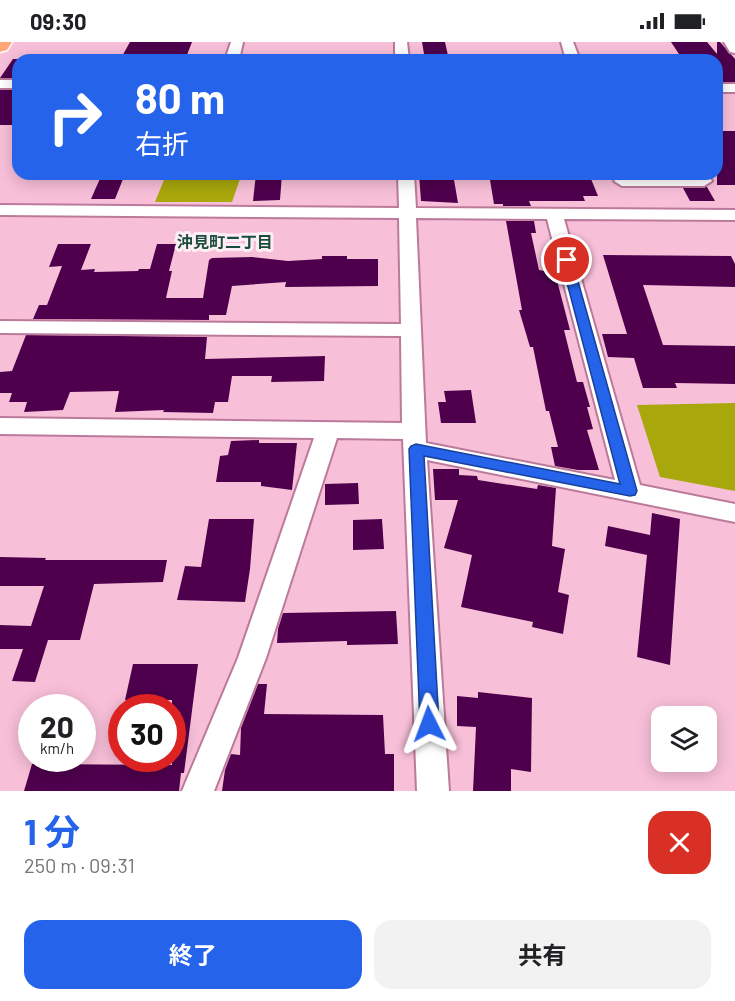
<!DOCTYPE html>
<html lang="ja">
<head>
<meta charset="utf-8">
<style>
	:root { --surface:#fff; --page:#f2f2f2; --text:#202124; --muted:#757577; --accent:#2563eb }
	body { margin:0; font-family:Barlow,"Noto Sans JP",sans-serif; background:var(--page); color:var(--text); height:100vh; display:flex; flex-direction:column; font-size:22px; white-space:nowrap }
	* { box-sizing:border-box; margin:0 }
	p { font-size:20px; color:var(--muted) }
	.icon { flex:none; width:33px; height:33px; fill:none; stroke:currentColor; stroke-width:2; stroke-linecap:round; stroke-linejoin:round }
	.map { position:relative; height:749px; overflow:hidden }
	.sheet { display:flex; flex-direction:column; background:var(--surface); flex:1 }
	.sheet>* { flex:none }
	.banner { position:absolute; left:12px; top:12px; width:711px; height:126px; border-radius:18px; box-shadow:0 3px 15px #0003; background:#2563eb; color:#fff; overflow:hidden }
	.buttons { position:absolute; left:651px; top:664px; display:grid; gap:12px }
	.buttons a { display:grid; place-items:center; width:66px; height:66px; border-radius:12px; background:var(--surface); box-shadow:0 3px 15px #0003; font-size:30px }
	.speed { position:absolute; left:18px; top:652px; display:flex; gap:12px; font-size:30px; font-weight:700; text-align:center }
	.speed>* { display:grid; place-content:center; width:78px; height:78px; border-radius:50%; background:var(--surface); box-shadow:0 3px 15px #0003; line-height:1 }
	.speed small { font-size:15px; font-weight:400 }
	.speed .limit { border:9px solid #d22; background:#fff; color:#111 }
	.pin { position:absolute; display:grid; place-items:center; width:51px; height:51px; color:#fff; margin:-26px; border:3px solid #fff; border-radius:50%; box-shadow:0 2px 6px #0007 }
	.me { position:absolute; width:66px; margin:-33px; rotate:357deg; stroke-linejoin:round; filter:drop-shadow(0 0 4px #0008) }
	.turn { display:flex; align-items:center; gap:21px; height:126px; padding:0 24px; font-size:27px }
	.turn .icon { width:78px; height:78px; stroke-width:2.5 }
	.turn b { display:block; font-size:42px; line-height:51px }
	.round { display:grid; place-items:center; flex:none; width:63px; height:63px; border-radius:18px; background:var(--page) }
	.summary { display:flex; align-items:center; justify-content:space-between; height:102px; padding:0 24px }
	h1 { font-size:36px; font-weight:700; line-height:45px; color:var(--accent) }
	.primary-button { display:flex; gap:12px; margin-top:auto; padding:12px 24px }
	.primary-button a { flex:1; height:69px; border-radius:18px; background:var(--accent); color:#fff; font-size:24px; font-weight:700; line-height:69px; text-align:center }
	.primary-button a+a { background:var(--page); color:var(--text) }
	.status { display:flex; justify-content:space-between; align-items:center; height:42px; padding:0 30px; background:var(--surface); direction:ltr }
	.status svg { height:16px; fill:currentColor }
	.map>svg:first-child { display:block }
	.green { fill:#a8a70c }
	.building { fill:#4e004d }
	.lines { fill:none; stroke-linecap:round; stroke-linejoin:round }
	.minor-casing { stroke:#bc7a9a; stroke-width:4 }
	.highway-casing { stroke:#fff; stroke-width:3 }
	.minor { fill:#fff; fill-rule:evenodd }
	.highway { fill:#fea676; fill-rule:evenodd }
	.route { fill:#2563eb; stroke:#184099; stroke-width:1.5 }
	.labels { text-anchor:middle; stroke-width:6; stroke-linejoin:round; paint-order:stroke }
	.far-neighbourhood-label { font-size:16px; font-weight:bold; fill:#1a4c3c; stroke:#fdeef5 }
</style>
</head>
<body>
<div class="status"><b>09:30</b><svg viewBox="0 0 49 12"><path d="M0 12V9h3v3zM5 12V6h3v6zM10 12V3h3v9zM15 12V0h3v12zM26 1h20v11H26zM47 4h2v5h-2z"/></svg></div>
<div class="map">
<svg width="735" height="749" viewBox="0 0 735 749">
	<rect width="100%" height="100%" fill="#f8bfd9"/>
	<g class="green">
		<polygon points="166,133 241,134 232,160 155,160"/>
		<polygon points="735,361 735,449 660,435 637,363"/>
	</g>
	<g class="building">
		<polygon points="130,0 192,0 185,18 120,18"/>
		<polygon points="422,0 445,0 449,18 425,18"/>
		<polygon points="671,0 707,0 717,12 717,0 720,0 735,17 735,40 718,40 717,18 683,18"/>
		<polygon points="13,17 33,17 18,18 18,36 0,36"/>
		<rect x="0" y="48" width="18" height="35"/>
		<rect x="717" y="89" width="18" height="54"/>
		<polygon points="102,132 125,132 115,157 91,157"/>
		<polygon points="256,132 282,132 280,158 253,159"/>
		<polygon points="419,132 453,132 458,161 421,159"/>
		<polygon points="489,132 589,132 598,154 583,154 585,159 529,159 531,164 503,164 503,162 494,162"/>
		<polygon points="707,145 715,159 690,159 683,146"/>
		<polygon points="506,179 534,179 536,191 531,191 539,228 555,231 570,288 564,288 577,340 583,340 590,365 587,365 593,387 587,388 599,428 578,428 555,424 551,405 558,405 549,369 546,369 533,305 530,305 519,268 522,268"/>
		<polygon points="58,202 91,202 81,228 95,227 94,230 138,229 139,227 150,227 157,202 176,202 169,229 172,229 166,256 203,256 209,218 212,216 252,215 288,219 322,217 322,214 347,214 347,217 378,217 378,244 285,245 286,240 232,244 226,273 209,273 209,278 33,277 39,263 47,263 62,224 49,225"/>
		<polygon points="603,213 731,214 735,222 735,245 643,243 663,303 735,304 735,342 675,341 677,346 643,346 634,316 608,315 602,292 627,292"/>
		<polygon points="26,293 207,295 205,317 325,314 324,339 271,340 272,334 232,334 228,360 215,360 213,371 163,370 164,368 115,370 119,349 70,350 63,368 24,370 27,360 9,360 12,351 0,351 0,330 12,329"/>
		<polygon points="471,348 476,381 441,381 438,360 446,360 444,349"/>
		<polygon points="259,398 259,401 297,401 292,448 261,444 261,440 216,440 220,414 228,413 231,399"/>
		<polygon points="433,427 459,427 459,433 477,434 478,438 537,447 538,443 556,446 552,504 565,507 558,550 569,553 563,592 532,585 533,580 461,565 472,513 444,506 458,458 435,458"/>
		<polygon points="358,441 359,462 325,463 325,442"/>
		<polygon points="652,471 680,477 670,623 637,615 647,513 605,504 608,484 650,493"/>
		<polygon points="209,477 254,477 250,527 245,560 177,558 185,524 201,525"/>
		<polygon points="382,477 384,507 353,508 353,478"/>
		<polygon points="0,515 46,516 45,518 167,518 163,540 94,542 80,598 48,598 35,640 12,639 23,607 0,607 0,583 31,584 44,544 0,544"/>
		<polygon points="396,569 398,602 347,603 347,599 277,601 278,587 283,571"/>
		<polygon points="133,622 198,622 184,731 181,731 179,749 24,749 32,722 172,723 172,658 125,658"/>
		<polygon points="258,642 267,642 264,672 383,673 385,712 394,712 394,749 222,749 225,728 231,712 240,713 241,686"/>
		<polygon points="478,650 532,656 531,730 511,727 511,749 473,749 476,685 457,684 457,654 478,656"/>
	</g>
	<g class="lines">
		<defs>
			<g id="minor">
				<polygon points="231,0 243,0 239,18 225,18"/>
				<polygon points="395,0 407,0 409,18 395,18"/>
				<polygon points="561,0 573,0 580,18 566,18"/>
				<polygon points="724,0 735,0 735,11 730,10"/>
				<rect x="0" y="38" width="18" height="8"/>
				<rect x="717" y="42" width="18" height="8"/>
				<path d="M398 132H414L416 166 735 168V178L564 177 640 443 735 462V480L427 418 449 749H417L403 397 337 396 266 616 214 749H182L238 616 314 396 0 392V376L402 381 401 294 0 291V279L401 282 399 176 0 173V163L399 166ZM416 176 547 177 615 438 426 401Z"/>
				<polygon points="691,132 707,132 712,139 704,144 622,144 614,139 622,134 692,134"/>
			</g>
			<polygon id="highway" points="0,0 12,0 7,8 0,10"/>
		</defs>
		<use href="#minor" class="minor-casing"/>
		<use href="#highway" class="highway-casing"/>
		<use href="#minor" class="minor"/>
		<use href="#highway" class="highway"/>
	</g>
	<polygon class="route" points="567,214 572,218 637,449 635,453 630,454 424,414 439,682 436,688 429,691 423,688 420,682 409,407 411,404 416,402 620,442 561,218"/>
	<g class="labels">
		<g class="far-neighbourhood-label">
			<text x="225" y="206">沖見町二丁目</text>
		</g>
	</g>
</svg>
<div class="buttons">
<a><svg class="icon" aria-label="layers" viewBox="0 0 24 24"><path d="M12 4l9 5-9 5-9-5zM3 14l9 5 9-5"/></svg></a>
</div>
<div class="speed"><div>20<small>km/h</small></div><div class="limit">30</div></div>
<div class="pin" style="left:567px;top:218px;background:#d93025"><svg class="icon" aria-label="arrive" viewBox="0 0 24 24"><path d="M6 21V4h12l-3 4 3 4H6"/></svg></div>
<svg class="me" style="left:429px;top:682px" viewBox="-20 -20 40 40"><path d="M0-17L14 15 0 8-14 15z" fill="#2563eb" stroke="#fff" stroke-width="4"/></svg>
<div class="banner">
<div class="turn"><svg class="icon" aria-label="right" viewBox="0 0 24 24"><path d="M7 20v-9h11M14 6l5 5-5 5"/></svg><div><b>80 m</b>右折</div></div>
</div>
</div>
<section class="sheet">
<div class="summary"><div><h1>1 分</h1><p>250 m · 09:31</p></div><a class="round" style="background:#d93025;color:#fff"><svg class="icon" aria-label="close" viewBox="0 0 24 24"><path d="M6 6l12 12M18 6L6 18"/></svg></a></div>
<div class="primary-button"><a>終了</a><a>共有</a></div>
</section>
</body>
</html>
